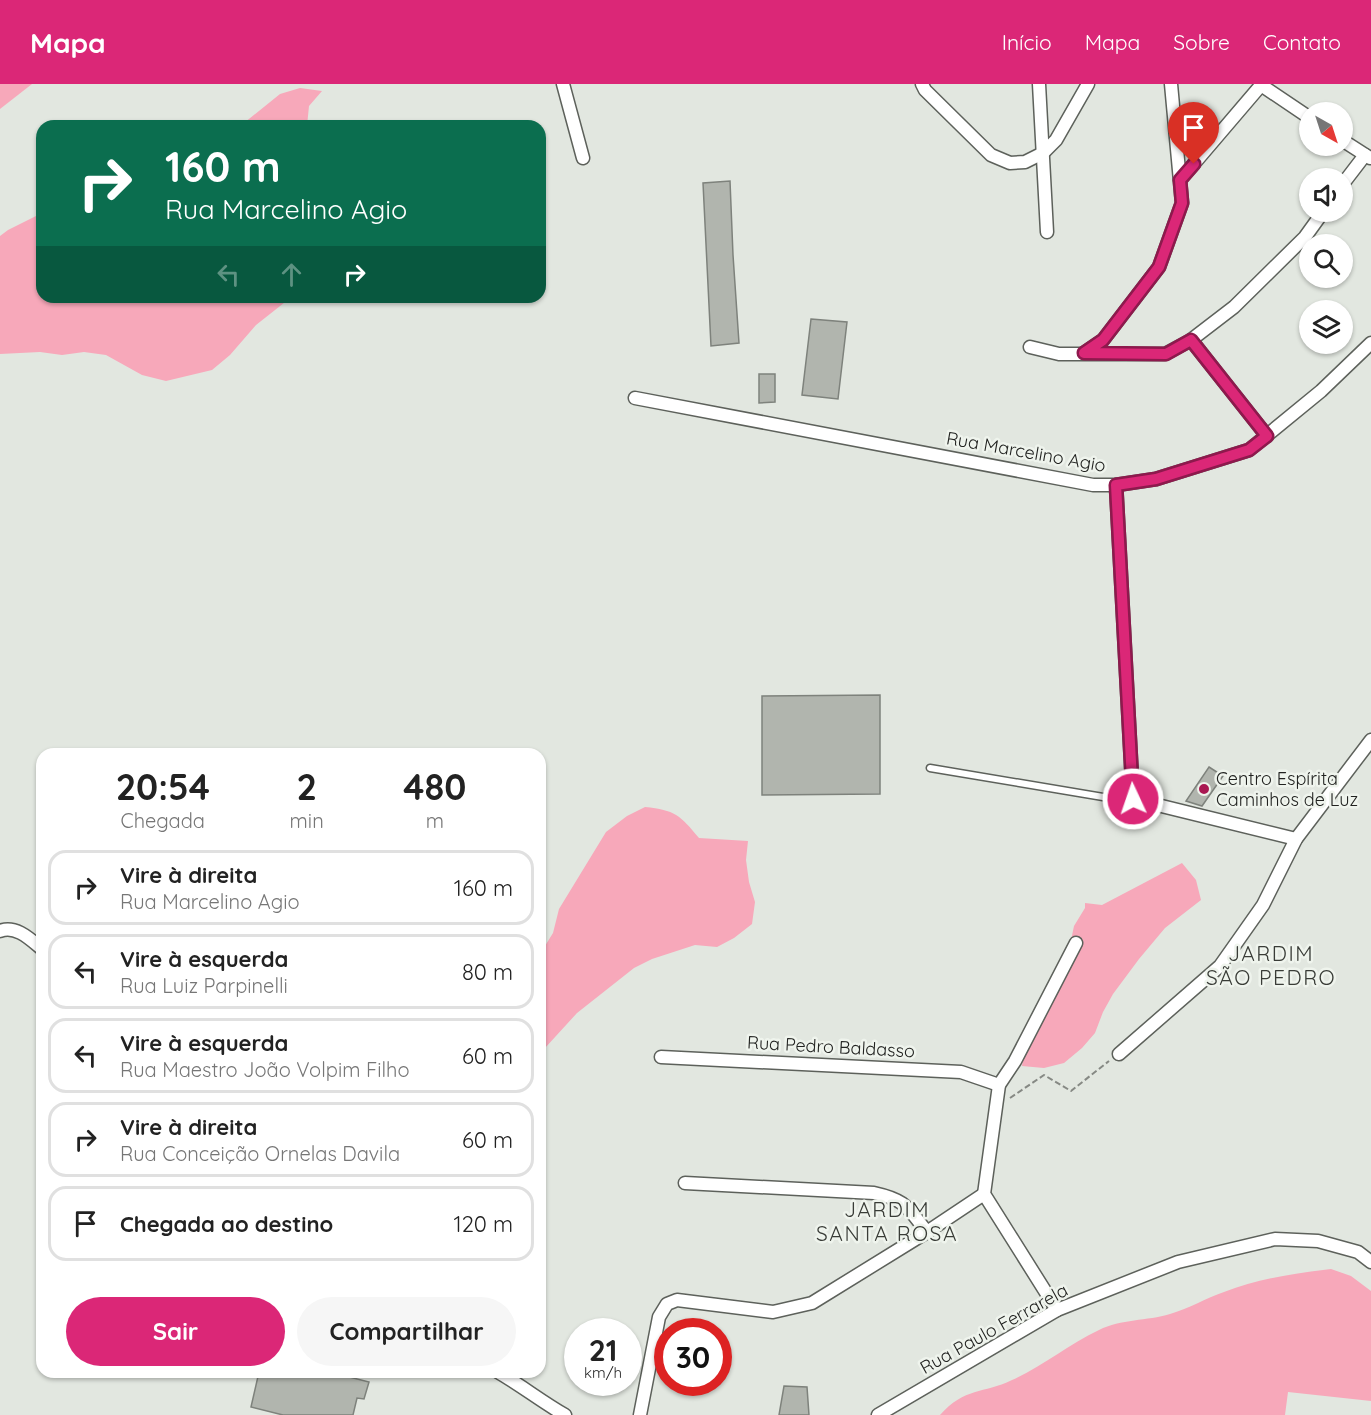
<!DOCTYPE html>
<html lang="pt">
<head>
<meta charset="utf-8">
<style>
	:root { --surface:#fff; --page:#f6f6f6; --text:#222; --muted:#767676; --line:#e0e0e0; --accent:#db2777 }
	body { margin:0; font-family:Quicksand,sans-serif; background:var(--page); color:var(--text); height:100vh; display:flex; flex-direction:column; font-size:22px; white-space:nowrap }
	* { box-sizing:border-box; margin:0 }
	p { font-size:20px; color:var(--muted) }
	.icon { flex:none; width:33px; height:33px; fill:none; stroke:currentColor; stroke-width:2; stroke-linecap:round; stroke-linejoin:round }
	.map { position:relative; flex:1; overflow:hidden }
	.sheet { position:absolute; left:36px; top:664px; width:510px; height:630px; display:flex; flex-direction:column; background:var(--surface); border-radius:18px; box-shadow:0 2px 4px #0004 }
	.sheet>* { flex:none }
	.guide { position:absolute; left:36px; top:36px; width:510px; height:183px; border-radius:18px; box-shadow:0 2px 4px #0004; background:#0b6e4f; color:#fff; overflow:hidden }
	.needle { width:39px; rotate:141deg }
	.controls { position:absolute; left:1299px; top:18px; display:grid; gap:12px }
	.controls a { display:grid; place-items:center; width:54px; height:54px; border-radius:50%; background:var(--surface); box-shadow:0 2px 4px #0004; font-size:30px }
	.speed { position:absolute; left:564px; top:1234px; display:flex; gap:12px; font-size:30px; font-weight:700; text-align:center }
	.speed>* { display:grid; place-content:center; width:78px; height:78px; border-radius:50%; background:var(--surface); box-shadow:0 2px 4px #0004; line-height:1 }
	.speed small { font-size:15px; font-weight:400 }
	.speed .limit { border:9px solid #d22; background:#fff; color:#111 }
	.pin { position:absolute; display:grid; place-items:center; width:51px; height:51px; color:#fff; margin:-62px -26px; border-radius:50% 50% 50% 0; rotate:-45deg; box-shadow:0 0 6px #0007 }
	.pin .icon { rotate:45deg }
	.me { position:absolute; width:66px; margin:-33px; rotate:357deg; stroke-linejoin:round; filter:drop-shadow(0 0 4px #0008) }
	.turn { display:flex; align-items:center; gap:21px; height:126px; padding:0 30px; font-size:27px }
	.turn .icon { width:78px; height:78px; stroke-width:2.5 }
	.turn b { display:block; font-size:42px; line-height:51px }
	.lanes { display:flex; align-items:center; height:57px; padding:0 30px; background:#0003; justify-content:center; gap:30px; direction:ltr }
	.lanes .off { opacity:.35 }
	.eta { display:flex; justify-content:space-evenly; align-items:center; height:102px; text-align:center }
	.eta b { font-size:36px; font-weight:700; line-height:42px }
	.cta { display:flex; gap:12px; margin-top:auto; padding:12px 30px }
	.cta a { flex:1; height:69px; border-radius:36px; background:var(--accent); color:#fff; font-size:24px; font-weight:700; line-height:69px; text-align:center }
	.cta a+a { background:var(--page); color:var(--text) }
	ul { padding:0; list-style:none }
	li { display:flex; align-items:center; gap:18px; height:75px; margin:0 12px 9px; padding:0 18px; border:3px solid var(--line); border-radius:18px }
	li div { flex:1 }
	li b { display:block; font-size:22px }
	li em { font-style:normal }
	header { display:flex; align-items:center; gap:36px; box-sizing:border-box; height:84px; padding:0 30px; background:var(--accent); color:#fff }
	header strong { font-size:28px }
	nav { display:flex; gap:33px; margin-inline-start:auto; font-size:21px }
	.map>svg:first-child { display:block }
	.green { fill:#f7a8ba }
	.building { fill:#b1b5ae; stroke:#7e827c; stroke-width:1.5 }
	.lines { fill:none; stroke-linecap:round; stroke-linejoin:round }
	.service-casing { stroke:#5d615b; stroke-width:9 }
	.minor-casing { stroke:#5d615b; stroke-width:15 }
	.path { stroke:#868984; stroke-width:2; stroke-dasharray:6 3; stroke-linecap:butt }
	.service { stroke:#fff; stroke-width:6 }
	.minor { stroke:#fff; stroke-width:12 }
	.route-casing { stroke:#8e194d; stroke-width:15 }
	.route { stroke:#db2777; stroke-width:10 }
	.poi-dot { fill:#a91852; stroke:#eff4ed; stroke-width:2 }
	.labels { text-anchor:middle; stroke-width:5; stroke-linejoin:round; paint-order:stroke }
	.street-label { font-size:18px; fill:#212220; stroke:#eff4ed }
	.poi-label { font-size:18px; fill:#212220; stroke:#eff4ed; text-anchor:start }
	.quarter-label { font-size:21px; letter-spacing:1.5px; fill:#393c37; stroke:#eff4ed }
</style>
</head>
<body>
<header>
<strong>Mapa</strong>
<nav><a>Início</a><a>Mapa</a><a>Sobre</a><a>Contato</a></nav>
</header>
<div class="map">
<svg width="1371" height="1331" viewBox="0 0 1371 1331">
	<rect width="100%" height="100%" fill="#e2e7e0"/>
	<g class="green">
		<polygon points="0,0 32,0 0,25"/>
		<polygon points="300,4 322,7 309,22 307,42 244,42 244,39 280,10"/>
		<polygon points="42,129 42,213 289,213 289,215 256,241 230,271 212,286 166,297 142,291 106,271 84,268 62,271 40,268 0,270 0,152 8,146"/>
		<path d="M645 723C675 726 680 731 699 754L748 757 746 776 749 798 755 818 752 840 734 854 717 863 695 861 652 875 634 884 577 929 545 964 540 977V870L553 849 559 825 606 748 627 732Z"/>
		<polygon points="1182,779 1196,796 1201,816 1165,844 1139,875 1113,910 1103,928 1095,949 1082,964 1064,979 1044,984 1022,982 1025,960 1069,866 1074,842 1085,824 1085,819 1102,821"/>
		<path d="M1331 1185 1351 1192 1371 1207V1317L1288 1308 1285 1331H940C965 1303 983 1310 1012 1296 1043 1282 1068 1261 1099 1246 1121 1235 1147 1237 1170 1230 1188 1225 1206 1214 1224 1208 1258 1195 1295 1189 1331 1185Z"/>
	</g>
	<g class="building">
		<polygon points="730,97 733,171 739,259 711,262 703,99"/>
		<polygon points="811,235 847,238 838,315 802,311"/>
		<polygon points="759,290 775,290 775,318 759,319"/>
		<polygon points="880,611 880,710 762,711 762,612"/>
		<polygon points="1209,683 1223,692 1202,722 1186,717"/>
		<polygon points="259,1288 330,1288 369,1298 364,1315 357,1314 353,1331 283,1331 251,1323"/>
		<polygon points="784,1302 807,1303 809,1331 779,1331"/>
	</g>
	<g class="lines">
		<defs>
			<polyline id="service" points="930,684 1109,714 1133,715"/>
			<g id="minor">
				<polyline points="563,0 583,74"/>
				<polyline points="922,0 925,6 991,71 1010,79 1025,78 1043,69 1056,56 1088,0"/>
				<polyline points="1039,0 1047,148"/>
				<polyline points="1261,1 1310,34"/>
				<polyline points="1342,56 1370,74"/>
				<polyline points="1180,96 1262,0"/>
				<polyline points="1342,101 1365,71"/>
				<polyline points="1191,256 1267,352"/>
				<polyline points="1030,263 1059,270 1165,270 1191,256 1234,223 1305,153 1323,128"/>
				<polyline points="1084,269 1103,256 1159,183 1182,119 1171,0"/>
				<polyline points="635,314 1093,401 1116,401 1156,395 1249,366 1321,307 1371,259"/>
				<polyline points="1116,401 1133,715 1296,755"/>
				<path d="M0 847C16 841 30 855 42 865"/>
				<polyline points="1119,970 1220,882 1263,821 1296,755 1371,656"/>
				<polyline points="661,973 961,988 999,1001"/>
				<path d="M685 1099 874 1109C906 1116 907 1123 927 1148"/>
				<polyline points="1057,1226 984,1110 999,1001 1015,977 1076,859"/>
				<path d="M498 1288C522 1302 542 1318 565 1331"/>
				<polyline points="640,1331 659,1233 667,1220 677,1216 773,1228 812,1219 927,1148 984,1110"/>
				<polyline points="878,1331 1057,1226 1178,1178 1275,1155 1318,1157 1358,1168 1371,1178"/>
			</g>
		</defs>
		<use href="#service" class="service-casing"/>
		<use href="#minor" class="minor-casing"/>
		<polyline class="path" points="1010,1014 1044,991 1071,1007 1109,977"/>
		<use href="#service" class="service"/>
		<use href="#minor" class="minor"/>
	</g>
	<g class="lines">
		<defs>
			<polyline id="route" points="1133,715 1116,401 1156,395 1249,366 1267,352 1191,256 1166,270 1084,269 1103,256 1159,183 1182,119 1180,96 1194,80"/>
		</defs>
		<use href="#route" class="route-casing"/>
		<use href="#route" class="route"/>
	</g>
	<circle class="poi-dot" cx="1204" cy="705" r="6"/>
	<g class="labels">
		<g class="street-label">
			<text transform="translate(1026 368) rotate(10)" y="6">Rua Marcelino Agio</text>
			<text transform="translate(831 963) rotate(3)" y="6">Rua Pedro Baldasso</text>
			<text transform="translate(994 1245) rotate(-29)" y="6">Rua Paulo Ferrarela</text>
		</g>
		<g class="poi-label">
			<text x="1216" y="701">Centro Espírita<tspan x="1216" dy="21">Caminhos de Luz</tspan></text>
		</g>
		<g class="quarter-label">
			<text x="1271" y="877">JARDIM<tspan x="1271" dy="24">SÃO PEDRO</tspan></text>
			<text x="887" y="1133">JARDIM<tspan x="887" dy="24">SANTA ROSA</tspan></text>
		</g>
	</g>
</svg>
<div class="controls">
<a><svg class="needle" viewBox="-14 -14 28 28"><path d="M0-13l5 13h-10z" fill="#e53935"/><path d="M0 13l5-13h-10z" fill="#767676"/></svg></a>
<a><svg class="icon" aria-label="sound" viewBox="0 0 24 24"><path d="M4 9h4l5-4v14l-5-4H4zM17 9q2 3 0 6"/></svg></a>
<a><svg class="icon" aria-label="search" viewBox="0 0 24 24"><circle cx="10" cy="10" r="6"/><path d="M15 15l6 6"/></svg></a>
<a><svg class="icon" aria-label="layers" viewBox="0 0 24 24"><path d="M12 4l9 5-9 5-9-5zM3 14l9 5 9-5"/></svg></a>
</div>
<div class="speed"><div>21<small>km/h</small></div><div class="limit">30</div></div>
<div class="pin" style="left:1194px;top:80px;background:#d93025"><svg class="icon" aria-label="arrive" viewBox="0 0 24 24"><path d="M6 21V4h12l-3 4 3 4H6"/></svg></div>
<svg class="me" style="left:1133px;top:715px" viewBox="-20 -20 40 40"><circle r="17" fill="#db2777" stroke="#fff" stroke-width="3"/><path d="M0-11L8 9 0 5-8 9z" fill="#fff"/></svg>
<div class="guide">
<div class="turn"><svg class="icon" aria-label="right" viewBox="0 0 24 24"><path d="M7 20v-9h11M14 6l5 5-5 5"/></svg><div><b>160 m</b>Rua Marcelino Agio</div></div>
<div class="lanes"><svg class="icon off" aria-label="left" viewBox="0 0 24 24"><path d="M17 20v-9H6M10 6l-5 5 5 5"/></svg><svg class="icon off" aria-label="ahead" viewBox="0 0 24 24"><path d="M12 20V5M6 11l6-6 6 6"/></svg><svg class="icon" aria-label="right" viewBox="0 0 24 24"><path d="M7 20v-9h11M14 6l5 5-5 5"/></svg></div>
</div>
<section class="sheet">
<div class="eta">
<div><b>20:54</b><p>Chegada</p></div>
<div><b>2</b><p>min</p></div>
<div><b>480</b><p>m</p></div>
</div>
<ul>
<li><svg class="icon" aria-label="right" viewBox="0 0 24 24"><path d="M7 20v-9h11M14 6l5 5-5 5"/></svg><div><b>Vire à direita</b><p>Rua Marcelino Agio</p></div><em>160 m</em></li>
<li><svg class="icon" aria-label="left" viewBox="0 0 24 24"><path d="M17 20v-9H6M10 6l-5 5 5 5"/></svg><div><b>Vire à esquerda</b><p>Rua Luiz Parpinelli</p></div><em>80 m</em></li>
<li><svg class="icon" aria-label="left" viewBox="0 0 24 24"><path d="M17 20v-9H6M10 6l-5 5 5 5"/></svg><div><b>Vire à esquerda</b><p>Rua Maestro João Volpim Filho</p></div><em>60 m</em></li>
<li><svg class="icon" aria-label="right" viewBox="0 0 24 24"><path d="M7 20v-9h11M14 6l5 5-5 5"/></svg><div><b>Vire à direita</b><p>Rua Conceição Ornelas Davila</p></div><em>60 m</em></li>
<li><svg class="icon" aria-label="arrive" viewBox="0 0 24 24"><path d="M6 21V4h12l-3 4 3 4H6"/></svg><div><b>Chegada ao destino</b></div><em>120 m</em></li>
</ul>
<div class="cta"><a>Sair</a><a>Compartilhar</a></div>
</section>
</div>
</body>
</html>
